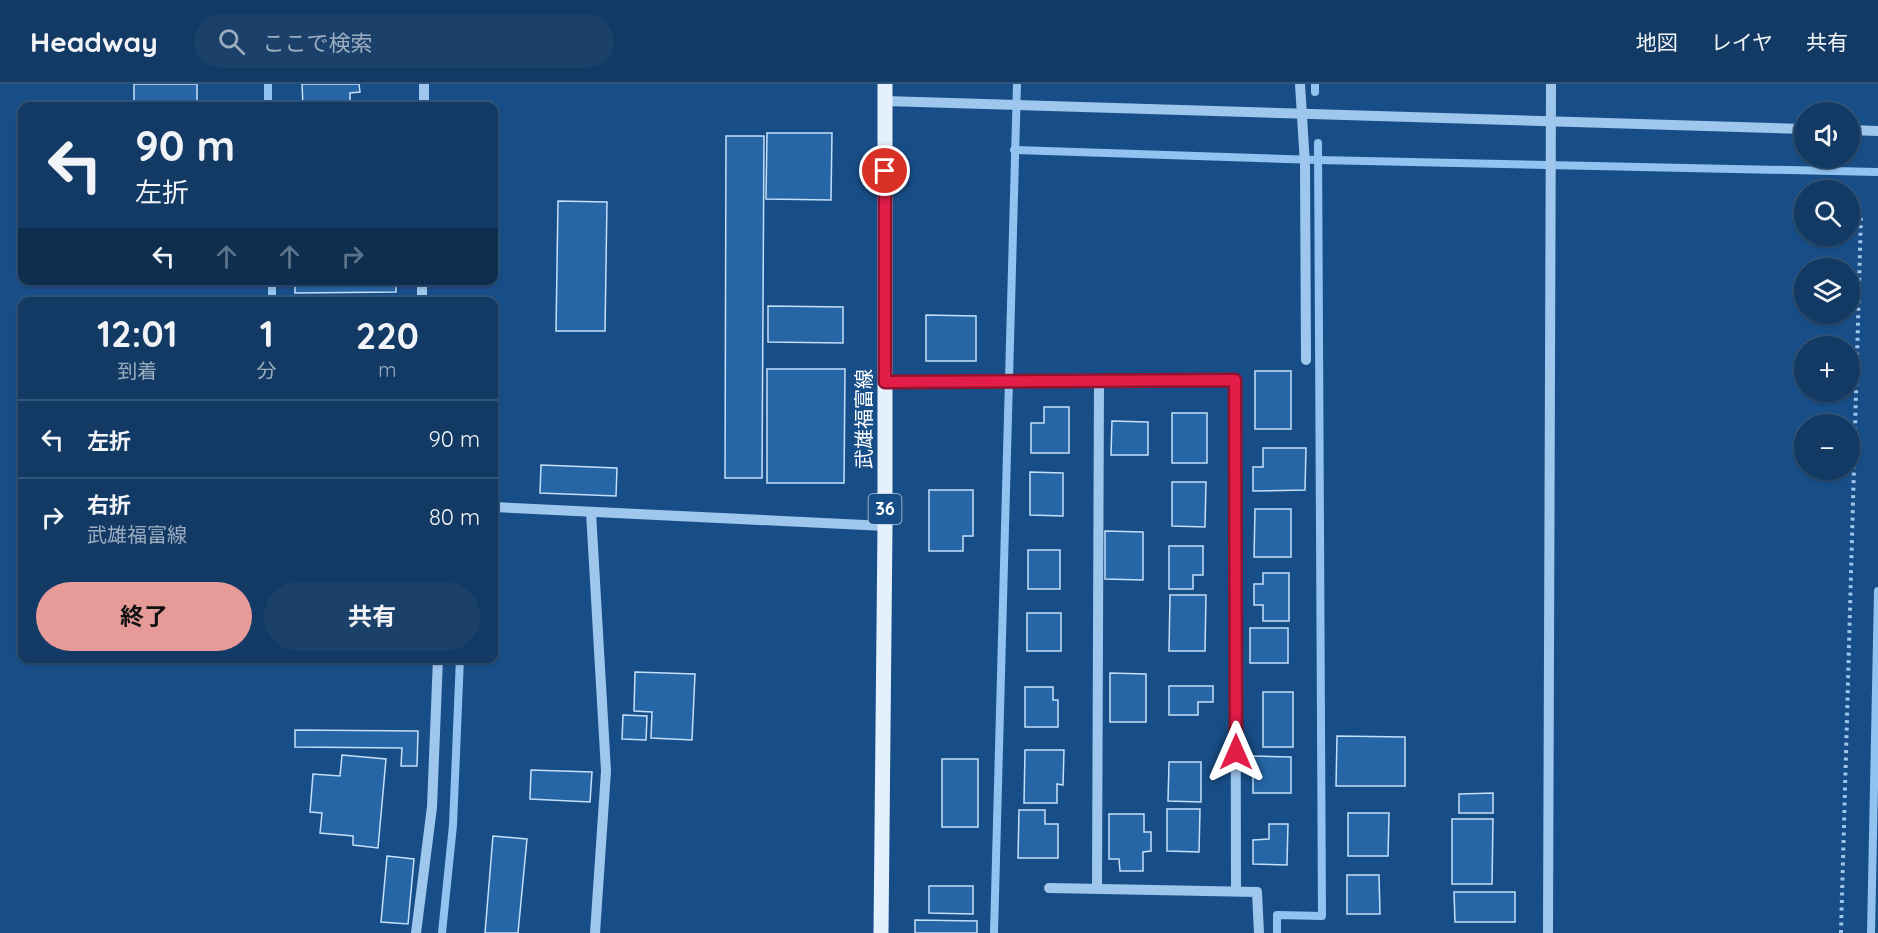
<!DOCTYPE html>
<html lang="ja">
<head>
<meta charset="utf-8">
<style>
	:root { --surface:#123a65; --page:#1b416b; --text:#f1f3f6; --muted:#9cadbf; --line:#315479; --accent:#e69b98 }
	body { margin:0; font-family:Quicksand,"Noto Sans JP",sans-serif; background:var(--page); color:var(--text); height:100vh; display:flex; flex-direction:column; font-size:22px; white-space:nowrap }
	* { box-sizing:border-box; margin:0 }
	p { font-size:20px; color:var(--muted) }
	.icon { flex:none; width:33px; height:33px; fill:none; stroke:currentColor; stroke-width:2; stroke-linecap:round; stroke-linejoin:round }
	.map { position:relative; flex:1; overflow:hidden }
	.side { position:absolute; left:18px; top:213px; width:480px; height:366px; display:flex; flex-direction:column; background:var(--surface); border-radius:12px; box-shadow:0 2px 4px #0004,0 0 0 2px var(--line) }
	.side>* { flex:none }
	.guide { position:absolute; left:18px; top:18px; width:480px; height:183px; border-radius:12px; box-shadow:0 2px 4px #0004,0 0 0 2px var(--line); background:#123a65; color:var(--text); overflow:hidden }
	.fabs { position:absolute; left:1794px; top:18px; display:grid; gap:12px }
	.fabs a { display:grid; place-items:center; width:66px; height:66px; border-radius:50%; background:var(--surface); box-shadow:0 2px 4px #0004,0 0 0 2px var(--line); font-size:30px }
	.pin { position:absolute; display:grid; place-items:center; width:51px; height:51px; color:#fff; margin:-26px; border:3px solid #fff; border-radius:50%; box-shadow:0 2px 6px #0007 }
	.me { position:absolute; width:66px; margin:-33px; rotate:0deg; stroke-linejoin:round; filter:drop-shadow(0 0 4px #0008) }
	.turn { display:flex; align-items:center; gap:21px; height:126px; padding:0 18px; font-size:27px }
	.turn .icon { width:78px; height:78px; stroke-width:2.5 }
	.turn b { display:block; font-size:42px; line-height:51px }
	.lanes { display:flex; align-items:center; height:57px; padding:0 18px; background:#0003; justify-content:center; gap:30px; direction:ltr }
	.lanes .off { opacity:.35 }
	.eta { display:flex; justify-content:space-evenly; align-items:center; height:102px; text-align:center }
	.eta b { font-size:36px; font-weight:700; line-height:42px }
	.button { display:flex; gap:12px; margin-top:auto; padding:12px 18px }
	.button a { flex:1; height:69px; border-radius:36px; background:var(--accent); color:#111; font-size:24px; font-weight:700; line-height:69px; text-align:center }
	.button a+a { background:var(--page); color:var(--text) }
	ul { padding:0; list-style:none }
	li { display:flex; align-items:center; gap:18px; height:78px; padding:0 18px; border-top:2px solid var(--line) }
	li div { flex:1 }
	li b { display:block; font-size:22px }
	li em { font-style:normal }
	header { display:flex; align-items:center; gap:36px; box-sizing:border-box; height:84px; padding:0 30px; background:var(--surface); border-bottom:2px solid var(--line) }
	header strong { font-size:28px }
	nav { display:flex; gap:33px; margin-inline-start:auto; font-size:21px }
	.search { width:420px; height:54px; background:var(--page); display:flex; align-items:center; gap:15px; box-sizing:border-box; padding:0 21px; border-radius:33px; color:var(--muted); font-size:22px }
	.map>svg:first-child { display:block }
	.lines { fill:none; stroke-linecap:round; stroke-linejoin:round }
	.stream { stroke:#91c2f0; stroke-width:8 }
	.building { fill:#2666a6; stroke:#c4dffa; stroke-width:1.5 }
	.path { stroke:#9fc6ed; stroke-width:4; stroke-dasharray:3 4.5; stroke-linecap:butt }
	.minor { stroke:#9fc6ed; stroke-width:10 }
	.major { stroke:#e5f0ff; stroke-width:15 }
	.route-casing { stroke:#92132f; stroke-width:15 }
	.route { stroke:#e11d48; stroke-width:10 }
	.labels { text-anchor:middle; stroke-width:6; stroke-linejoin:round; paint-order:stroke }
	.shield { fill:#184e87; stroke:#bacadb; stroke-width:1.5 }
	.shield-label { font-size:18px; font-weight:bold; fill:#fff }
	.street-label { font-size:20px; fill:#fff; stroke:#184e87 }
</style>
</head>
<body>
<header>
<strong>Headway</strong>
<div class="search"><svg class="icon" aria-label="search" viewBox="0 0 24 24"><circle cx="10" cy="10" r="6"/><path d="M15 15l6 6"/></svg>ここで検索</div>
<nav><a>地図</a><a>レイヤ</a><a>共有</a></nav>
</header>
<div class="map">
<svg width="1878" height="849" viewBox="0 0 1878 849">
	<rect width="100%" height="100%" fill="#184e87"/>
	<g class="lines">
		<g class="stream">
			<polyline points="268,0 268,22"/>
			<polyline points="1315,0 1315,8"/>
			<polyline points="1014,66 1319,76 1878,88"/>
			<polyline points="272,196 272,218"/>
			<polyline points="442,849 453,741 460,574"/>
			<polyline points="994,849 1017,0"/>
			<polyline points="1277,849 1277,831 1322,832 1318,59"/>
			<polyline points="1871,849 1878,507"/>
		</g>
	</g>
	<g class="building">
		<polygon points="134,0 197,0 197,21 134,22"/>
		<polygon points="302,0 359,0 360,8 350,9 350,22 303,22"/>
		<polygon points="767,49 832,49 831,116 766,115"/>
		<polygon points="726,52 764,52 762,394 725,394"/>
		<polygon points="558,117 607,118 605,247 556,247"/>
		<polygon points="295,196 396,196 396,208 295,209"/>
		<polygon points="353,213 353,218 301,217"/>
		<polygon points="768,222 843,223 843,259 768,258"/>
		<polygon points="926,231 976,232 976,277 926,277"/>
		<polygon points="767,285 845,285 844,399 767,399"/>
		<rect x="1255" y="287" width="36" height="58"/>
		<polygon points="1044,323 1069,323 1069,369 1031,369 1031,339 1044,339"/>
		<rect x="1172" y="329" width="35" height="50"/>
		<polygon points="1112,337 1148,338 1148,371 1111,371"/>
		<polygon points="1263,364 1306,364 1305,406 1253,407 1253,383 1263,383"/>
		<polygon points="541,381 617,384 616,412 540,409"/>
		<polygon points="1030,388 1063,389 1063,432 1030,431"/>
		<polygon points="1172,398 1206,398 1205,443 1172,442"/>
		<polygon points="929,406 973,406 973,452 963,452 963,467 929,467"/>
		<polygon points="1255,425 1291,425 1291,473 1254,473"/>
		<polygon points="1105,447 1143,448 1143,496 1105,495"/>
		<polygon points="1169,462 1203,462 1203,491 1193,491 1193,505 1169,505"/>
		<rect x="1028" y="466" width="32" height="39"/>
		<polygon points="1263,489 1289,489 1289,537 1263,537 1263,521 1254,521 1254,500 1263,500"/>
		<polygon points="1170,511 1206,511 1205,567 1169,567"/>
		<rect x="1027" y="529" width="34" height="38"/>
		<rect x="1250" y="544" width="38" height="35"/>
		<polygon points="635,588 695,590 692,656 651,654 652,628 634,627"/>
		<polygon points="1110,589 1146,590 1146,638 1110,638"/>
		<polygon points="1169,602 1213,602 1213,618 1198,618 1198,631 1169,631"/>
		<polygon points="1025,603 1053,603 1053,616 1058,616 1058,643 1025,643"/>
		<rect x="1263" y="608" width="30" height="55"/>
		<polygon points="623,631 647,632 646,656 622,655"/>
		<polygon points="295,646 418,647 417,682 401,682 402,664 295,663"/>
		<polygon points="1337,652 1405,653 1405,702 1336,702"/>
		<polygon points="1025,666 1064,666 1063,701 1057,700 1057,719 1024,719"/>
		<polygon points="342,671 386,675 378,764 353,761 353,752 320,749 322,729 310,728 313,690 340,692"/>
		<polygon points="1253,672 1291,673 1291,709 1253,709"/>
		<rect x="942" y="675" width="36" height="68"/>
		<polygon points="1169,678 1201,678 1201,718 1168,717"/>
		<polygon points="531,686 592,688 590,718 530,715"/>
		<polygon points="1493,709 1493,729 1459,729 1459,710"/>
		<polygon points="1167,725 1200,725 1199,768 1167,767"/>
		<polygon points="1019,726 1045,726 1045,740 1058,740 1058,774 1018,774"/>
		<polygon points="1348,729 1389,729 1388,772 1348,772"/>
		<polygon points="1109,730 1144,730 1144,748 1151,748 1151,767 1143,768 1143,787 1120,787 1119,775 1109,775"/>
		<polygon points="1452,735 1493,735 1492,800 1452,800"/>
		<polygon points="1269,740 1288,740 1287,781 1253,780 1253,756 1269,755"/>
		<polygon points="493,752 527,755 518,849 485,849"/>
		<polygon points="387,772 414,775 408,840 381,838"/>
		<polygon points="1347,791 1379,791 1380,830 1347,830"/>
		<polygon points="929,802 973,802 973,830 929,829"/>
		<polygon points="1454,808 1515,808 1515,838 1455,838"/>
		<polygon points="915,836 977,837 977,849 915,849"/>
	</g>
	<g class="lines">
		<polyline class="path" points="1841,849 1861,131"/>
		<g class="minor">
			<polyline points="1300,0 1305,81 1306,276"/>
			<polyline points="885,17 1804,45"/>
			<polyline points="424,22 424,0"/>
			<polyline points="1850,46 1878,47"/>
			<polyline points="422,218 422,196"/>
			<polyline points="885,298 1235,296 1236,807"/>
			<polyline points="494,423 885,442"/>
			<polyline points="591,428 606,687 595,849"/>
			<polyline points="1097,803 1099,297"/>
			<polyline points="1049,804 1257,808 1259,849"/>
			<polyline points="416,849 432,723 438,574"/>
			<polyline points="1548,849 1551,0"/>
		</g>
		<polyline class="major" points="881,849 885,442 885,0"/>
	</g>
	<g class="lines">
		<defs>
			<polyline id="route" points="885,87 885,298 1235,296 1236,668"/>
		</defs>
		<use href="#route" class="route-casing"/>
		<use href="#route" class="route"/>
	</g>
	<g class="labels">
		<rect class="shield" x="868.5" y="410" width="33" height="30" rx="4.5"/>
		<g class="shield-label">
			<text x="885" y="431">36</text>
		</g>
		<g class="street-label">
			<text transform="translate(864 335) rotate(-90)" y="7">武雄福富線</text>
		</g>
	</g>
</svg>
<div class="fabs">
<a><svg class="icon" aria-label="sound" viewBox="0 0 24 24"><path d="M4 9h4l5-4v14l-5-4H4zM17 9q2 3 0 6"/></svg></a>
<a><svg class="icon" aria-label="search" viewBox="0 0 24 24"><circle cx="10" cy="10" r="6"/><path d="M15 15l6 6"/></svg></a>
<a><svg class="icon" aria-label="layers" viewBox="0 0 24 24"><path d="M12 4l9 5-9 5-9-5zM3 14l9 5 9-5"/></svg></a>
<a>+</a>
<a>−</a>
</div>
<div class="pin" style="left:885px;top:87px;background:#d93025"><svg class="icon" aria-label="arrive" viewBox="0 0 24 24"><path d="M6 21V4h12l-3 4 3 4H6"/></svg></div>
<svg class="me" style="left:1236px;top:668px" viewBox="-20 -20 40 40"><path d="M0-17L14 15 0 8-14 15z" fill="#e11d48" stroke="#fff" stroke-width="4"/></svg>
<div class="guide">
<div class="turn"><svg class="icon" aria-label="left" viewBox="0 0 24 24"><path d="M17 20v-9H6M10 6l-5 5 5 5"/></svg><div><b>90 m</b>左折</div></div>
<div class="lanes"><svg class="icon" aria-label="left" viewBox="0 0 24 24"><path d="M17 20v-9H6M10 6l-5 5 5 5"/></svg><svg class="icon off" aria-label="ahead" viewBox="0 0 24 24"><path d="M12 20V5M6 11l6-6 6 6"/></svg><svg class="icon off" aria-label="ahead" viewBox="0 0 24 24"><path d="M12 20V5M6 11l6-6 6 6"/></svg><svg class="icon off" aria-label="right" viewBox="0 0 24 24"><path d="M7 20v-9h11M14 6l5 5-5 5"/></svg></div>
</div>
<section class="side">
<div class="eta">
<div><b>12:01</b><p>到着</p></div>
<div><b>1</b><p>分</p></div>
<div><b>220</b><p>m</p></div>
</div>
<ul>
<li><svg class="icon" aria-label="left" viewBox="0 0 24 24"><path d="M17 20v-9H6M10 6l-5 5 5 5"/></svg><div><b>左折</b></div><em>90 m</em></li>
<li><svg class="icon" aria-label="right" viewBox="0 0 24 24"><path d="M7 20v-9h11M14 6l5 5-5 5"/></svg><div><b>右折</b><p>武雄福富線</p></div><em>80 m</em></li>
</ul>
<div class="button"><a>終了</a><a>共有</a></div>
</section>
</div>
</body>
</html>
